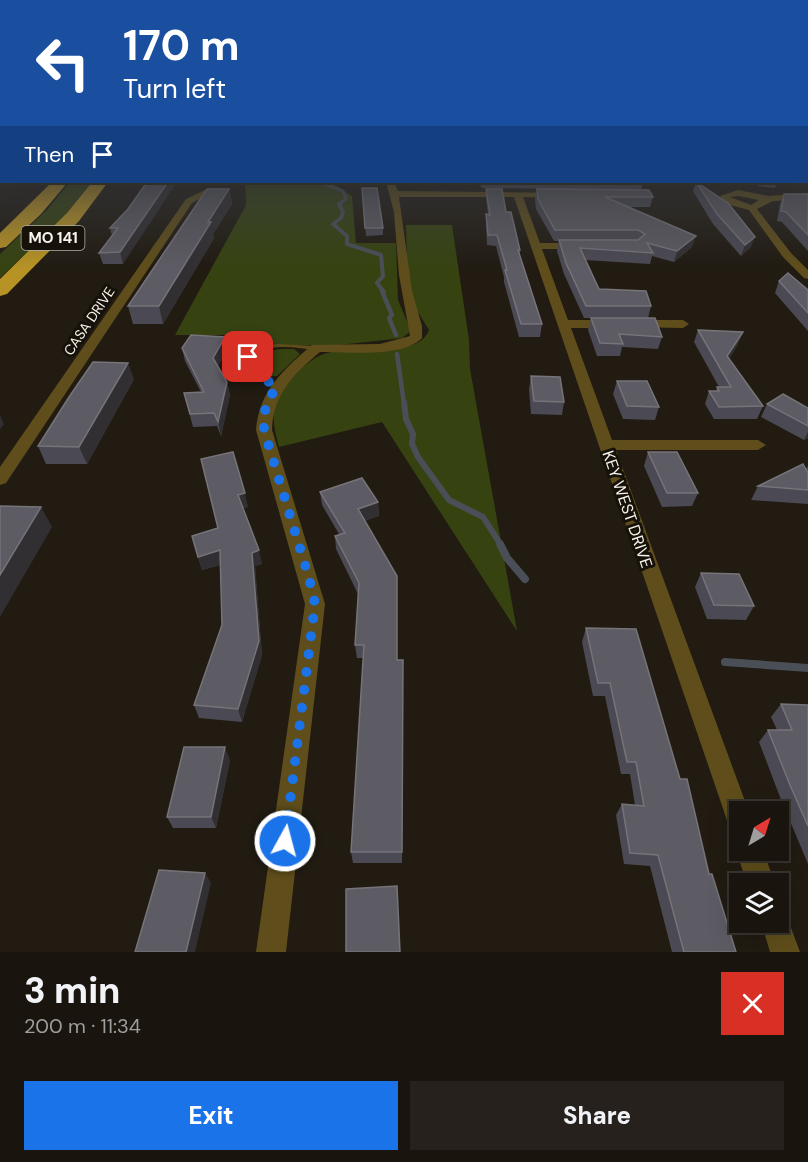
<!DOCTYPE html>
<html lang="en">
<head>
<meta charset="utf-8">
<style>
	:root { --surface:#19140e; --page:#26211c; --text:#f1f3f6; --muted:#9f9e9e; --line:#37332e; --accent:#1a73e8 }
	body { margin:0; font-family:"DM Sans",sans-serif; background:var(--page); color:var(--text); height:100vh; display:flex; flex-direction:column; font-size:22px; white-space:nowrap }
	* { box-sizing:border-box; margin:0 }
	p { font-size:20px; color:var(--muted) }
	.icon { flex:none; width:33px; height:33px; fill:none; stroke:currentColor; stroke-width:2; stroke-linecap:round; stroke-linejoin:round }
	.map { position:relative; height:952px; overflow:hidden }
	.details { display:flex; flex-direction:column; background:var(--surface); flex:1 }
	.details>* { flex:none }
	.hud { position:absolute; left:0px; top:0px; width:808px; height:183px; box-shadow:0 6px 24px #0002,0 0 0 2px var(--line); background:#1a4fa0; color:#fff; overflow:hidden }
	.needle { width:39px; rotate:38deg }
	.buttons { position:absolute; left:729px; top:801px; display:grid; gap:12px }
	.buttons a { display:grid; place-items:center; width:60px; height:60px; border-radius:0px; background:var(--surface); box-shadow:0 6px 24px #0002,0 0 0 2px var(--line); font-size:30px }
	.pin { position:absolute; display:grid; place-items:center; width:51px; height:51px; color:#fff; margin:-26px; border-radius:12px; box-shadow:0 3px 9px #0006 }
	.me { position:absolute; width:66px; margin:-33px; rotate:7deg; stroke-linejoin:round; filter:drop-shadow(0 0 4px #0008) }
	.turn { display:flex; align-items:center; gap:21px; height:126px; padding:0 24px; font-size:27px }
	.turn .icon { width:78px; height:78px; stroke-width:2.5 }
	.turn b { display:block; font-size:42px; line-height:51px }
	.then { display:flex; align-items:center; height:57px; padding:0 24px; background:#0003; gap:12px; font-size:22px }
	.round { display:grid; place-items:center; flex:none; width:63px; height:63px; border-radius:0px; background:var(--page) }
	.summary { display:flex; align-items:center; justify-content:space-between; height:102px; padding:0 24px }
	h1 { font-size:36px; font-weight:800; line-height:45px }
	.primary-button { display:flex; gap:12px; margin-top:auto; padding:12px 24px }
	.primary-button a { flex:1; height:69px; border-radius:0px; background:var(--accent); color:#fff; font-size:24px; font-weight:800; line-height:69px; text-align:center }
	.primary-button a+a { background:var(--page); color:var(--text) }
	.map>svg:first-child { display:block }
	.green { fill:#364311 }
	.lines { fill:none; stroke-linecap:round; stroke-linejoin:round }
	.stream-far4 { stroke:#4a4f57; stroke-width:3 }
	.stream-far3 { stroke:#4a4f57; stroke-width:4 }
	.stream-far2 { stroke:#4a4f57; stroke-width:4.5 }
	.stream-far1 { stroke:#4a4f57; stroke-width:6 }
	.stream { stroke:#4a4f57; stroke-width:8 }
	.lane { fill:#5f4e1b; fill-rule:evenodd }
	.street { fill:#5f4e1b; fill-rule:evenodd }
	.highway { fill:#b79325; fill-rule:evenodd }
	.wall { fill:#4b4953 }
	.shaded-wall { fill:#322f32 }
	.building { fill:#5d5b63; stroke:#767379; stroke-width:1.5 }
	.route { stroke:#1a73e8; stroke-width:10; stroke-dasharray:0 18 }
	.labels { text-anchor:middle; stroke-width:6; stroke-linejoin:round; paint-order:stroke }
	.far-street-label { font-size:14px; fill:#f7f3ed; stroke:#171209 }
	.shield { fill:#171209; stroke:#b4b0a9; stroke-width:1.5 }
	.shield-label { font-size:15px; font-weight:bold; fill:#f7f3ed }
	.street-label { font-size:16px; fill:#f7f3ed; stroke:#171209 }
</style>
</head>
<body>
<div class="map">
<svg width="808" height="952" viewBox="0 0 808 952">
	<rect width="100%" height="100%" fill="#211b12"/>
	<g class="green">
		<polygon points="70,182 91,182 64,217 0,278 0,254 47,210"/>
		<polygon points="245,182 324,182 337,186 352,196 356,243 396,243 398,300 411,331 402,338 339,345 261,345 262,335 175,335 246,205"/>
		<path d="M406 225H452L469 340 470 369 517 631 382 422 279 447C271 417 269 400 293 377 303 367 313 357 327 353 351 346 420 359 429 330L408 296Z"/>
		<polygon points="279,349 294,349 300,354 277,376 271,376 256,365 257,360 266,352"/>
	</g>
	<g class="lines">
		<polyline class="stream-far4" points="319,182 343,191 346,199 339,204"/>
		<polyline class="stream-far3" points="341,203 339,204 343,212 341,218 333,224 347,236 347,244 381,255 383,276 377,283 384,292"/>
		<g class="stream-far2">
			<polyline points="382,291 392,315 389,318 396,335"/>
			<polyline points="397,354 404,404"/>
		</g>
		<polyline class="stream-far1" points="404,402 406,419 413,434 412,444 418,457 449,500 483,517 501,545"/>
		<g class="stream">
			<polyline points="500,544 507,558 525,579"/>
			<polyline points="725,662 808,668"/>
		</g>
		<path class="lane" d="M277 344 317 346 320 348 317 350C295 348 263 340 249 362L252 367 279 386 281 387 277 389 247 369 243 362C252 347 261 346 277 344Z"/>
		<g class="street">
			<path d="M386 182H394L398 191 562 193V197L559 198 523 197 540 243H580L585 246 580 249H542L568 320H610L616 324 610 328H571L612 440H758L766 445 758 450H616L749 812H740V836L731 832 514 197H399L412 291 422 326V338C403 358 347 352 320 352 294 374 273 394 272 430L325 604 286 952H256L305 604 256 430C259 391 284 369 312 345L380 344 410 336 399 275 394 212Z"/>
			<polygon points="209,188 216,190 192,203 6,483 0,485 0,467 186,199"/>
			<path d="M738 190 769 196 808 193V199L773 201 757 209 791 253 808 270V279L804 278 783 257 749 210 726 204 720 196ZM738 196 759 200 751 205 730 197Z"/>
			<polygon points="636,320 683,320 689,324 683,328 632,327 630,324 632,321"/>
			<polygon points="740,841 740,850 763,850 775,884 747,884 736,850"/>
			<polygon points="778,909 785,912 800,952 770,952 761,922 778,922"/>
		</g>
		<g class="highway">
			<polygon points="52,182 68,182 41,214 6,247 0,248 0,233"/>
			<polygon points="92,182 108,182 79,221 7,294 0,296 0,279 67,213"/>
		</g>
	</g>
	<g class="wall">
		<polygon points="807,134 808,134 808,178 807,177"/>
		<polygon points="480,182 643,182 641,190 481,188"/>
		<polygon points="696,182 751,247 741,256 713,224 693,191"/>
		<polygon points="756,182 777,182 775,188 758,186"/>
		<polygon points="362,188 383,228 383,235 366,236"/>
		<polygon points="229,189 232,204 213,234 214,238 163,324 133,324 128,306"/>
		<polygon points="486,189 506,212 520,250 520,255 542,324 540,337 519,337 504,282 504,277 496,246 487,245 486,225 486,214 488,214 486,199"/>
		<polygon points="537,189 653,197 650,207 628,207 692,247 674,262 652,256 650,264 585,260 599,289 651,306 648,318 584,318 564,274 557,251 559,241 554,241 536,209 535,199"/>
		<polygon points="784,194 808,194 808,251 782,222 777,221 780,204"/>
		<polygon points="128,209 123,264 103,264 99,253 112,236 110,228"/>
		<polygon points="779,281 808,290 808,331 775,293"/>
		<polygon points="591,318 662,337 658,349 622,347 620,356 597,356 588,330"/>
		<polygon points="698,330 738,344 729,359 763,406 757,419 714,419 705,404 709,391 716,391 717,387 719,387 694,342"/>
		<polygon points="182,348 227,350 218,366 227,382 230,395 221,436 217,426 193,427 184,393 201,392 185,361"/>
		<polygon points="531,376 564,402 562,415 531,414 529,389"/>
		<polygon points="134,379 87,464 46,464 38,446"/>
		<polygon points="617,381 659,407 655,420 623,419 613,394"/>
		<polygon points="767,404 808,408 808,438 804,440 761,417"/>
		<polygon points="648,452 698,493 692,506 662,507 644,466"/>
		<polygon points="201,459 248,507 243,508 262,564 255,566 262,655 242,722 199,718 194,705 222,625 220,565 202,570 198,557 218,528"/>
		<polygon points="808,466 808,504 751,500 758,486 806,469"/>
		<polygon points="320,492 378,502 379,516 364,521 397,660 403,660 402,863 353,863 351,852 363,658 357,658 355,645 358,594 336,549 335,536 339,534 322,505"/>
		<polygon points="701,573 754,606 746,620 707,619 695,587"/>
		<polygon points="586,628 680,779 709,874 736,952 672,952 650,866 624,864 616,815 622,804 635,805 630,774 621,774 605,696 593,696 582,642"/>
		<polygon points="781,704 808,705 808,864 780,797 759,742 768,730 777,730 771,717"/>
		<polygon points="230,760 216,828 173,828 167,817"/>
	</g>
	<g class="shaded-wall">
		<polygon points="168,182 177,182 123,264 120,252"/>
		<polygon points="229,189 232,204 213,234 214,238 163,324 159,306 208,222"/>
		<polygon points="696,236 692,247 674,262 677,251"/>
		<polygon points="755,237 751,247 741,256 745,245"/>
		<polygon points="743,332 738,344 723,369 727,356"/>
		<polygon points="225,337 227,350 216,370 213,358"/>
		<polygon points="128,363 134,379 87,464 79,447"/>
		<polygon points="227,382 230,395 221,436 218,422"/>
		<polygon points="0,415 4,424 0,429"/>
		<polygon points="808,432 808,438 804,440"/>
		<polygon points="245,493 248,507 241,509 238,495"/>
		<polygon points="378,502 379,516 359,523 358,509"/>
		<polygon points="41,507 52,527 0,617 0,575"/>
		<polygon points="220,550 223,564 202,570 198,557"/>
		<polygon points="259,550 262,564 255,566 262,655 242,722 238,709 252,553"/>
		<polygon points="225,747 230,760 216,828 211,817"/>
		<polygon points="205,873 211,883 195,952 186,952"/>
	</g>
	<g class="building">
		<polygon points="807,134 808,134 808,166 807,165"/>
		<polygon points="147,182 168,182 120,252 99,253 118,228 110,228 128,209"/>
		<polygon points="696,182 728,203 755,237 745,245 717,214"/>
		<polygon points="362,188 377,188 383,228 365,228"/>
		<polygon points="207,189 229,189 208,222 211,222 159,306 128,306"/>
		<polygon points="486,189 502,189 506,212 511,212 520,250 518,250 542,324 521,324 505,270 507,270 497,235 488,235 486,214 490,215"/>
		<polygon points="537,189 649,190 653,197 605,197 696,236 677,251 647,243 653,253 580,248 599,289 646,291 651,306 586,306 566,263 559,240 638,240 645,234 638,230 555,230 538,199"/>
		<polygon points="784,194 808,194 808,235 786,212 781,211"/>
		<polygon points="788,273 808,290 808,313 779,281"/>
		<polygon points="591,318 655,318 662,337 619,334 623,344 600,343"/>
		<polygon points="698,330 743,332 727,356 763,406 719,407 709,391 719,391 717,387 731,387"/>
		<polygon points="191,335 225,337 213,358 227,382 218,422 214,413 190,414 184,393 204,392 182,348"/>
		<polygon points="93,362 128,363 79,447 38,446 69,397"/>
		<polygon points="531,376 560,377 564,402 534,401"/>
		<polygon points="617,381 647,381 659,407 627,406"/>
		<polygon points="783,394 808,408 808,426 767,404"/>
		<polygon points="233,452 245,493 238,495 259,550 252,553 259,641 238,709 194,705 222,625 220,550 198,557 192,536 218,528 201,459"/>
		<polygon points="648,452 677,452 698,493 667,493"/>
		<polygon points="803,464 808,473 808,490 758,486"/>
		<polygon points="362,478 378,502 358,509 397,576 397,660 403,660 402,852 351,852 364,645 355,645 359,583 335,536 345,533 320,492"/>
		<polygon points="0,506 41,507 0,575"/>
		<polygon points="701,573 739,574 754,606 714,605"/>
		<polygon points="586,628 636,629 680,779 687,779 709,874 712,874 736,952 684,952 658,855 630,853 622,804 644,806 636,762 627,762 610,683 598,683"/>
		<polygon points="781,704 808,705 808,826 790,785 768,730 792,730"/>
		<polygon points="184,747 225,747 211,817 167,817"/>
		<polygon points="159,870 205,873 186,952 135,952"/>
		<polygon points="397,886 400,952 346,952 346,889"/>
	</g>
	<linearGradient id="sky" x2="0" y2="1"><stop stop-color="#120f0a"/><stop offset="0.5" stop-color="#3d3f44"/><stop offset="1" stop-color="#3d3f44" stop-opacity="0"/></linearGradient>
	<rect width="808" height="268" fill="url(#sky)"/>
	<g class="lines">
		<path class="route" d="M248 357 246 362 249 368 258 375 277 387C266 401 263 412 264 430L309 578 315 604 285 841"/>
	</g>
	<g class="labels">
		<g class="far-street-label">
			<text transform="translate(89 321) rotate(-56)" y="5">CASA DRIVE</text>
		</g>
		<rect class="shield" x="21.5" y="226" width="63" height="24" rx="4.5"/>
		<g class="shield-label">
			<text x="53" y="243">MO 141</text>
		</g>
		<g class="street-label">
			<text transform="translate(628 509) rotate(71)" y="6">KEY WEST DRIVE</text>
		</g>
	</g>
</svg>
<div class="buttons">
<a><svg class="needle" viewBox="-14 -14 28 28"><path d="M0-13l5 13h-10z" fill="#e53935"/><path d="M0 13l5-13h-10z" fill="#9f9e9e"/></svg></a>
<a><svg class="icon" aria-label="layers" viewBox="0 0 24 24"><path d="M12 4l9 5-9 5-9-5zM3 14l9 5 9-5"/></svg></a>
</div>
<div class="pin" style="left:248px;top:357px;background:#d93025"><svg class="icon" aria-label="arrive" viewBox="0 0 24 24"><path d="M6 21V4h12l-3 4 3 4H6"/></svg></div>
<svg class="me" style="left:285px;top:841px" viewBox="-20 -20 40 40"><circle r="17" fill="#1a73e8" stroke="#fff" stroke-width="3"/><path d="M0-11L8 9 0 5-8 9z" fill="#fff"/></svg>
<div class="hud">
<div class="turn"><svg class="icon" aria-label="left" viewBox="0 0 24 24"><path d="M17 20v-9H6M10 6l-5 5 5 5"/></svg><div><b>170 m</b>Turn left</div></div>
<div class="then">Then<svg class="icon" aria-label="arrive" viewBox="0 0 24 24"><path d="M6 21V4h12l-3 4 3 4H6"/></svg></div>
</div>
</div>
<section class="details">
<div class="summary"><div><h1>3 min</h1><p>200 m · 11:34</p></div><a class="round" style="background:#d93025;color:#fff"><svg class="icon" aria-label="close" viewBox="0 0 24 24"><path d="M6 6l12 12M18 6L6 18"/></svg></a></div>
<div class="primary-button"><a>Exit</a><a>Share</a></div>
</section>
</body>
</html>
